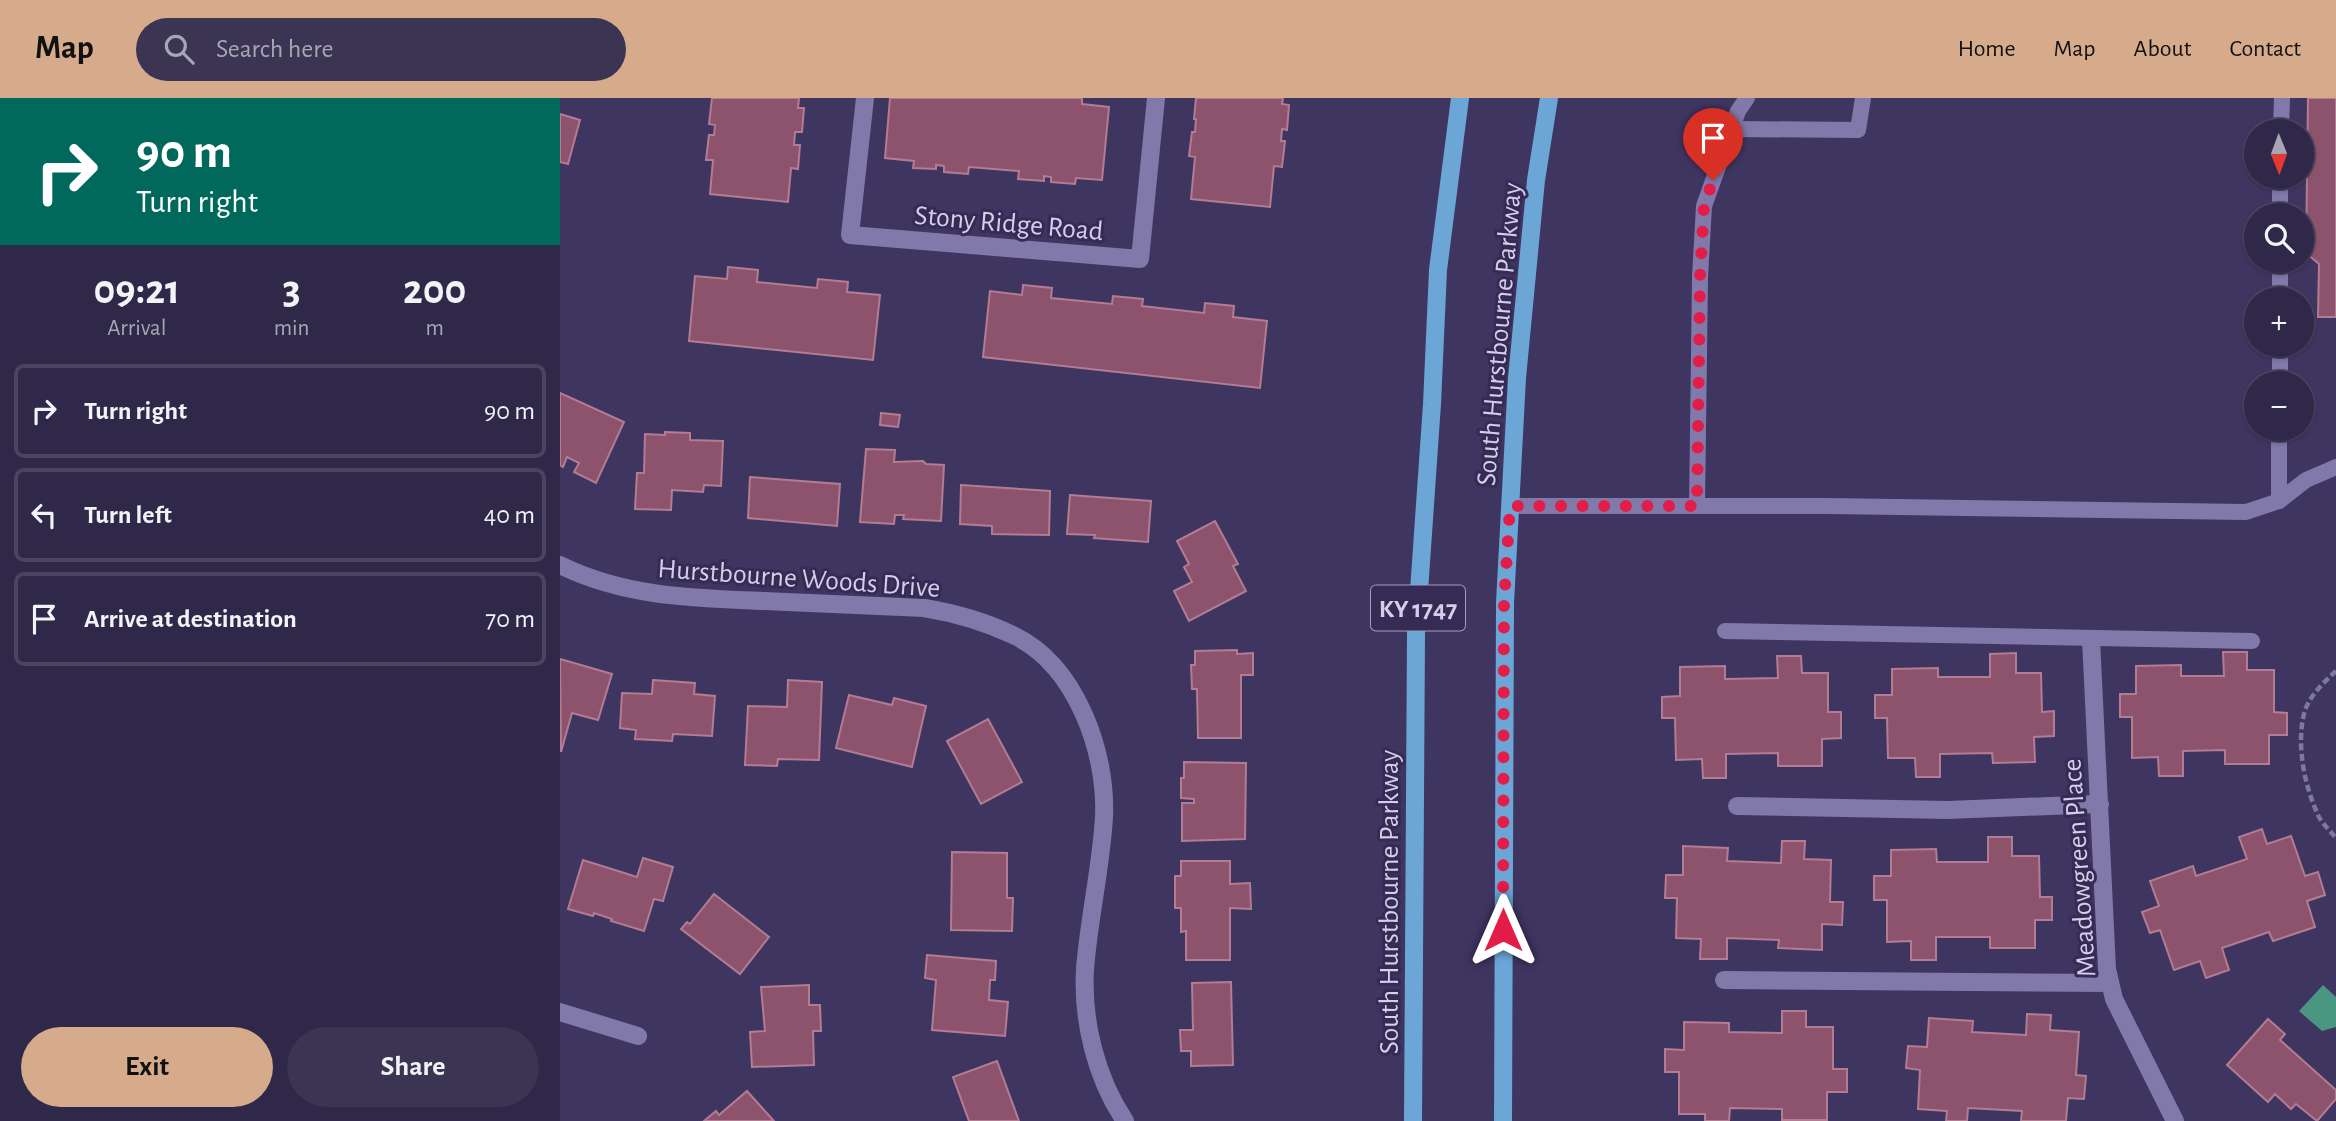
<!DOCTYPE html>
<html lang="en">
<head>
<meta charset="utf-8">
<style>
	:root { --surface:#2f2849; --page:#3b3453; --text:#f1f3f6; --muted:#a7a6b4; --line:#4a4461; --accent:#d6ab8b }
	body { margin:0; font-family:"Alegreya Sans",sans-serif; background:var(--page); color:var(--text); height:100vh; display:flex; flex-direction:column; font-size:26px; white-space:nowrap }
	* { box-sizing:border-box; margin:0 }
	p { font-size:23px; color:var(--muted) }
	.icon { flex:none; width:38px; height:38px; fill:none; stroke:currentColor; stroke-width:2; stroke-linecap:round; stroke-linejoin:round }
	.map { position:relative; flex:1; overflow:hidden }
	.panel { display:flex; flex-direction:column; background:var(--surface); width:560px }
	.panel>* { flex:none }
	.guide { background:#00695c; color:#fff; overflow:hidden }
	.needle { width:46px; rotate:179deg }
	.fabs { position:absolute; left:1684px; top:21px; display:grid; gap:14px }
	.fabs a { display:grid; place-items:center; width:70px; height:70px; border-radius:50%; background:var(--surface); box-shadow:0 2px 5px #0004,0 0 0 2px var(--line); font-size:35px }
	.pin { position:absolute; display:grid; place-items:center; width:60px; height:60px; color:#fff; margin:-72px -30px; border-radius:50% 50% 50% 0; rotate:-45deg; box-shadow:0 0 7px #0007 }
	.pin .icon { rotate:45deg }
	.me { position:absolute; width:77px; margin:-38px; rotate:0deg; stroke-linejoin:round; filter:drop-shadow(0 0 5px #0008) }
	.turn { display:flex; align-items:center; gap:24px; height:147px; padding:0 21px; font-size:32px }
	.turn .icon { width:91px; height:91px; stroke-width:2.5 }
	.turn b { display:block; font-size:49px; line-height:60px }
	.eta { display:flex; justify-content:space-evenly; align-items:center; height:119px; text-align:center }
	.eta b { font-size:42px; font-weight:600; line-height:49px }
	.action { display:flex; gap:14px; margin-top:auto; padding:14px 21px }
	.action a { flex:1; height:80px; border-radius:42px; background:var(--accent); color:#111; font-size:28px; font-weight:600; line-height:80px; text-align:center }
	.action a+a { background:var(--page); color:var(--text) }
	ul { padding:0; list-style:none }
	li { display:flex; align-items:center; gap:21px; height:94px; margin:0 14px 10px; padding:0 7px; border:4px solid var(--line); border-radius:10px }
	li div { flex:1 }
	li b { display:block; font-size:26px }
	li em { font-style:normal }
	header { display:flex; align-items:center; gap:42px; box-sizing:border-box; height:98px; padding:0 35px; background:var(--accent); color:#111 }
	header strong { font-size:33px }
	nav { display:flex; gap:38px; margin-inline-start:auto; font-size:24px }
	.search { width:490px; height:63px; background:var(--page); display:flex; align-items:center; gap:18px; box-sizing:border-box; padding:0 24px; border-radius:38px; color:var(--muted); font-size:26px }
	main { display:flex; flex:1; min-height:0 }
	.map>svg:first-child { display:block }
	.water { fill:#4a9781 }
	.building { fill:#8d536d; stroke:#b27c93; stroke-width:2 }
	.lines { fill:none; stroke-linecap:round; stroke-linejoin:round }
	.path { stroke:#7f789d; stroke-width:4.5; stroke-dasharray:7 3.5; stroke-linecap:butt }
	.lane { stroke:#8179aa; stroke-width:16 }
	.street { stroke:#8179aa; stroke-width:18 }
	.primary { stroke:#6ba6d7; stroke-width:18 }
	.route { stroke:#e11d48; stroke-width:12; stroke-dasharray:0 21.6 }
	.labels { text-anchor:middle; stroke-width:6; stroke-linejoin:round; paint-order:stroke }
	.shield { fill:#352b55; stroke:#a49ebd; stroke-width:2 }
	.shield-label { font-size:26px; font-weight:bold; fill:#d3cfea }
	.street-label { font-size:28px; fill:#d3cfea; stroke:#352b55 }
</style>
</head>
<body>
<header>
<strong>Map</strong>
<div class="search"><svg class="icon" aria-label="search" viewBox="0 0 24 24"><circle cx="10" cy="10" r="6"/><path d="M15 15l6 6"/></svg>Search here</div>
<nav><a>Home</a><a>Map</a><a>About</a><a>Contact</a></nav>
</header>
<main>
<section class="panel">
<div class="guide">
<div class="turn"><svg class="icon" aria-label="right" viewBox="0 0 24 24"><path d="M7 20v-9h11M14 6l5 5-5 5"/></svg><div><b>90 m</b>Turn right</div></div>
</div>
<div class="eta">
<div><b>09:21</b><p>Arrival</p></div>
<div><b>3</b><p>min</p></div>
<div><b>200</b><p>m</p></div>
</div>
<ul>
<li><svg class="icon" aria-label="right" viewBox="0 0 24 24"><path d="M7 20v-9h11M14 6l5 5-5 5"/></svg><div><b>Turn right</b></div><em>90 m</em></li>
<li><svg class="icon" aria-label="left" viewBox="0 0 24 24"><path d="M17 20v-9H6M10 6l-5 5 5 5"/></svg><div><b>Turn left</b></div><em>40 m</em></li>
<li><svg class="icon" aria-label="arrive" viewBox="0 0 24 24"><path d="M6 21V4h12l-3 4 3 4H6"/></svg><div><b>Arrive at destination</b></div><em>70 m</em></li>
</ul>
<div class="action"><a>Exit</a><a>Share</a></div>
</section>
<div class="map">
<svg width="1776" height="1023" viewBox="0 0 1776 1023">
	<rect width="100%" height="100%" fill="#3f3561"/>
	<polygon class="water" points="1763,887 1776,899 1776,929 1762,933 1739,913"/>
	<g class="building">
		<polygon points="152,0 239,0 238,10 244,10 242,34 235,34 234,47 240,47 238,71 231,70 228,104 150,96 153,62 146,62 149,37 154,37 155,27 149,26"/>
		<polygon points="330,0 522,0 522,6 549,9 542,82 516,80 515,86 491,84 491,79 484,78 484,83 458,81 459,73 409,69 408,76 384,74 384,68 376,67 376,71 353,70 354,63 325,60"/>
		<polygon points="636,0 723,0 722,6 729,7 727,32 722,31 721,43 725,43 722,69 714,68 710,109 631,101 635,59 629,58 632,34 635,34 636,21 634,21"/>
		<polygon points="1748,0 1776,0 1776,219 1758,219 1759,166 1746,155"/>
		<polygon points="0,16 20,22 8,66 0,64"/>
		<polygon points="168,169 198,172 197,184 257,190 258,181 288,184 287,194 320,197 313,262 129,243 135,178 167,181"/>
		<polygon points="463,187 492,190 491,200 552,206 553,198 583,201 582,208 644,215 645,205 674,208 673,219 707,223 700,290 423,259 430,193 462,197"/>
		<polygon points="0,295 64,324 36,385 14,374 19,365 7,359 3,369 0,367"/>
		<polygon points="321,315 340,317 338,329 320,327"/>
		<polygon points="105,334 130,335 130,342 163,343 161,388 144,387 143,394 112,392 111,412 75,411 77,375 84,375 85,336 105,337"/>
		<polygon points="306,351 335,352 334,364 363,363 366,366 384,367 381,423 343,421 344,417 335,417 334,426 300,424"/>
		<polygon points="190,379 280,386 277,428 188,420"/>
		<polygon points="401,387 490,393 489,437 432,436 432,428 400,426"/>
		<polygon points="510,397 591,403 588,444 534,440 535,437 507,436"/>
		<polygon points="655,423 678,466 673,468 686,493 629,523 614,493 632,484 624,469 629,466 617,443"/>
		<polygon points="677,552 677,556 693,555 693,577 681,577 681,640 638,640 637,591 632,591 631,567 635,567 635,553"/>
		<polygon points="1663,554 1687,554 1687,572 1714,572 1714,614 1727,615 1727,637 1709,637 1709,666 1665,666 1665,652 1623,653 1623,678 1599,678 1598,659 1572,660 1572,619 1560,619 1560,596 1576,596 1576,568 1621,567 1621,578 1664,578"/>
		<polygon points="1456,555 1456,575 1481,575 1482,614 1494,613 1494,638 1474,639 1475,664 1433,665 1432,655 1380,656 1380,679 1356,679 1355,660 1328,660 1327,620 1315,620 1315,597 1332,597 1332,571 1378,570 1378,579 1430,579 1430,556"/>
		<polygon points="1217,558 1241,558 1242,575 1268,575 1268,614 1281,614 1281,640 1262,641 1262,668 1218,668 1218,655 1166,656 1166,680 1143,680 1142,661 1116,662 1115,620 1102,620 1102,599 1120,598 1120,569 1165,568 1165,581 1218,580"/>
		<polygon points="0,561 52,576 38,622 12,615 1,654"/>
		<polygon points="93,582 135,585 134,596 155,598 152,638 113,636 112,643 75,641 76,632 60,630 62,595 92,596"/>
		<polygon points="228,582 262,584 259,662 218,661 217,668 185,667 188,608 227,609"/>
		<polygon points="289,597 332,607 334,600 366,608 352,669 276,650"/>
		<polygon points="428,621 462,684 421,706 387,643"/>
		<polygon points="624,664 686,665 685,741 622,743 622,705 634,705 634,701 621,700 621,680 624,680"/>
		<polygon points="1702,731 1707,746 1731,738 1745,778 1758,774 1765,797 1747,803 1755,829 1713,843 1709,834 1662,850 1669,872 1646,880 1640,863 1614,872 1600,832 1590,835 1582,814 1599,808 1590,783 1633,768 1636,778 1687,761 1679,739"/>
		<polygon points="1428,739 1452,739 1452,758 1479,758 1480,799 1492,799 1492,822 1475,822 1475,850 1430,850 1430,839 1376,839 1376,862 1351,862 1351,843 1327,844 1327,802 1314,802 1314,778 1331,778 1331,752 1376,751 1377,764 1428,764"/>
		<polygon points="1222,743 1245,743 1244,761 1271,762 1270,804 1283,804 1282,827 1262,826 1262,852 1218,850 1219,842 1167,840 1167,861 1140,861 1141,841 1116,840 1117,800 1105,800 1106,777 1123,777 1123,748 1168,750 1167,763 1221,765"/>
		<polygon points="392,754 447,755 447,800 453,800 452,833 391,832"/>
		<polygon points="83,760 113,769 103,803 94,801 84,833 51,823 52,821 34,815 33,818 8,811 23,762 77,779"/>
		<polygon points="621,763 670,763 670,786 690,785 691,811 670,810 670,862 626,862 626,833 621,834 621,810 615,810 615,778 621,778"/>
		<polygon points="154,796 209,839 180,876 121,831 127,824 130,826"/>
		<polygon points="367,857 436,863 435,882 430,882 429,902 448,904 445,938 372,932 376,882 365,880"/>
		<polygon points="671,884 673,967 631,968 631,953 621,953 620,932 633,932 632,885"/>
		<polygon points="249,887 249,907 260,907 261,933 253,933 254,967 192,969 190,934 205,933 201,889"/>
		<polygon points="1222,913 1246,913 1246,929 1273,929 1273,971 1287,971 1287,994 1267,994 1267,1022 1222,1022 1222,1011 1170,1010 1169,1023 1145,1023 1145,1016 1119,1016 1119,974 1105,974 1105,951 1124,952 1124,924 1169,925 1169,934 1222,935"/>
		<polygon points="1467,916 1491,917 1490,932 1519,934 1516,977 1526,978 1524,1001 1508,1000 1506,1023 1461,1023 1462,1013 1408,1010 1407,1023 1386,1023 1387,1013 1358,1011 1360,972 1346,970 1348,948 1367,949 1369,920 1413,923 1412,934 1466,937"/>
		<polygon points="1708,921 1725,936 1720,942 1776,992 1776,1001 1757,1023 1736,1006 1731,1011 1715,996 1708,1004 1667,967"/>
		<polygon points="437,963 459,1023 409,1023 393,979"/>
		<polygon points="187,993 214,1023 144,1023 156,1013 159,1017"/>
	</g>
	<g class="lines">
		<path class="path" d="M1776 573C1764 584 1748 599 1744 616 1736 648 1745 690 1759 719 1763 726 1770 733 1776 740"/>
		<g class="lane">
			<polyline points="1172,31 1298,32 1303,0"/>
			<polyline points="1721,33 1722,0"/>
			<polyline points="1720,117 1720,79"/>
			<polyline points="1720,201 1720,163"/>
			<polyline points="1720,285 1720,247"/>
			<polyline points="1719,403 1719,331"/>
			<polyline points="950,408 1268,408 1686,414 1719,403 1746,382 1776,369"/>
			<polyline points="1137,408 1140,179 1144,108 1178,13 1187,0"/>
			<polyline points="1165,533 1692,543"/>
		</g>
		<g class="street">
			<polyline points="305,0 290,137 580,161 596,0"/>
			<path d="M0 467C65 499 133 500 204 503 257 505 311 508 364 510 395 515 426 524 455 538 516 568 547 654 544 719 541 770 529 820 525 871 522 923 536 980 565 1023"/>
			<polyline points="1531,541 1547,871 1554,901 1615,1023"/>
			<polyline points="1177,708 1388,712 1540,706"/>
			<polyline points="1164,882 1550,885"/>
			<polyline points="0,914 78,938"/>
		</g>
		<g class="primary">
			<polyline points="853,1023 856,536 872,306 878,172 900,0"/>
			<polyline points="943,1023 945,505 957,280 976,82 989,0"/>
		</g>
	</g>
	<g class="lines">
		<polyline class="route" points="943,832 944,505 950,408 1137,408 1140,179 1144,108 1153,82"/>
	</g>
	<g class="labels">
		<rect class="shield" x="811" y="487.5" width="94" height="45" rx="5"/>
		<g class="shield-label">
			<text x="858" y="519">KY 1747</text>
		</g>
		<g class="street-label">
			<text transform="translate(449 124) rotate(5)" y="10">Stony Ridge Road</text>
			<text transform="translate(938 236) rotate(-85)" y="10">South Hurstbourne Parkway</text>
			<text transform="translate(239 479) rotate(4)" y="10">Hurstbourne Woods Drive</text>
			<text transform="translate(1518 770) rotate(-94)" y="10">Meadowgreen Place</text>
			<text transform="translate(828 804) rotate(-90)" y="10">South Hurstbourne Parkway</text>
		</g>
	</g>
</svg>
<div class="fabs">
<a><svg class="needle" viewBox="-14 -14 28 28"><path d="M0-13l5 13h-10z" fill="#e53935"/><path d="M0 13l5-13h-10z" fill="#a7a6b4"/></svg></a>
<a><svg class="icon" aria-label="search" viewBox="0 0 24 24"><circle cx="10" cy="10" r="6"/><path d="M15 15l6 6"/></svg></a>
<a>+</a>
<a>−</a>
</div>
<div class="pin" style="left:1153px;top:82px;background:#d93025"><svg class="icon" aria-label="arrive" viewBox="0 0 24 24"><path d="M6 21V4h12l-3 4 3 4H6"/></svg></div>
<svg class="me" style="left:943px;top:832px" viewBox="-20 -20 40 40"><path d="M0-17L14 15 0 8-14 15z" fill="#e11d48" stroke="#fff" stroke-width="4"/></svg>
</div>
</main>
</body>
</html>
